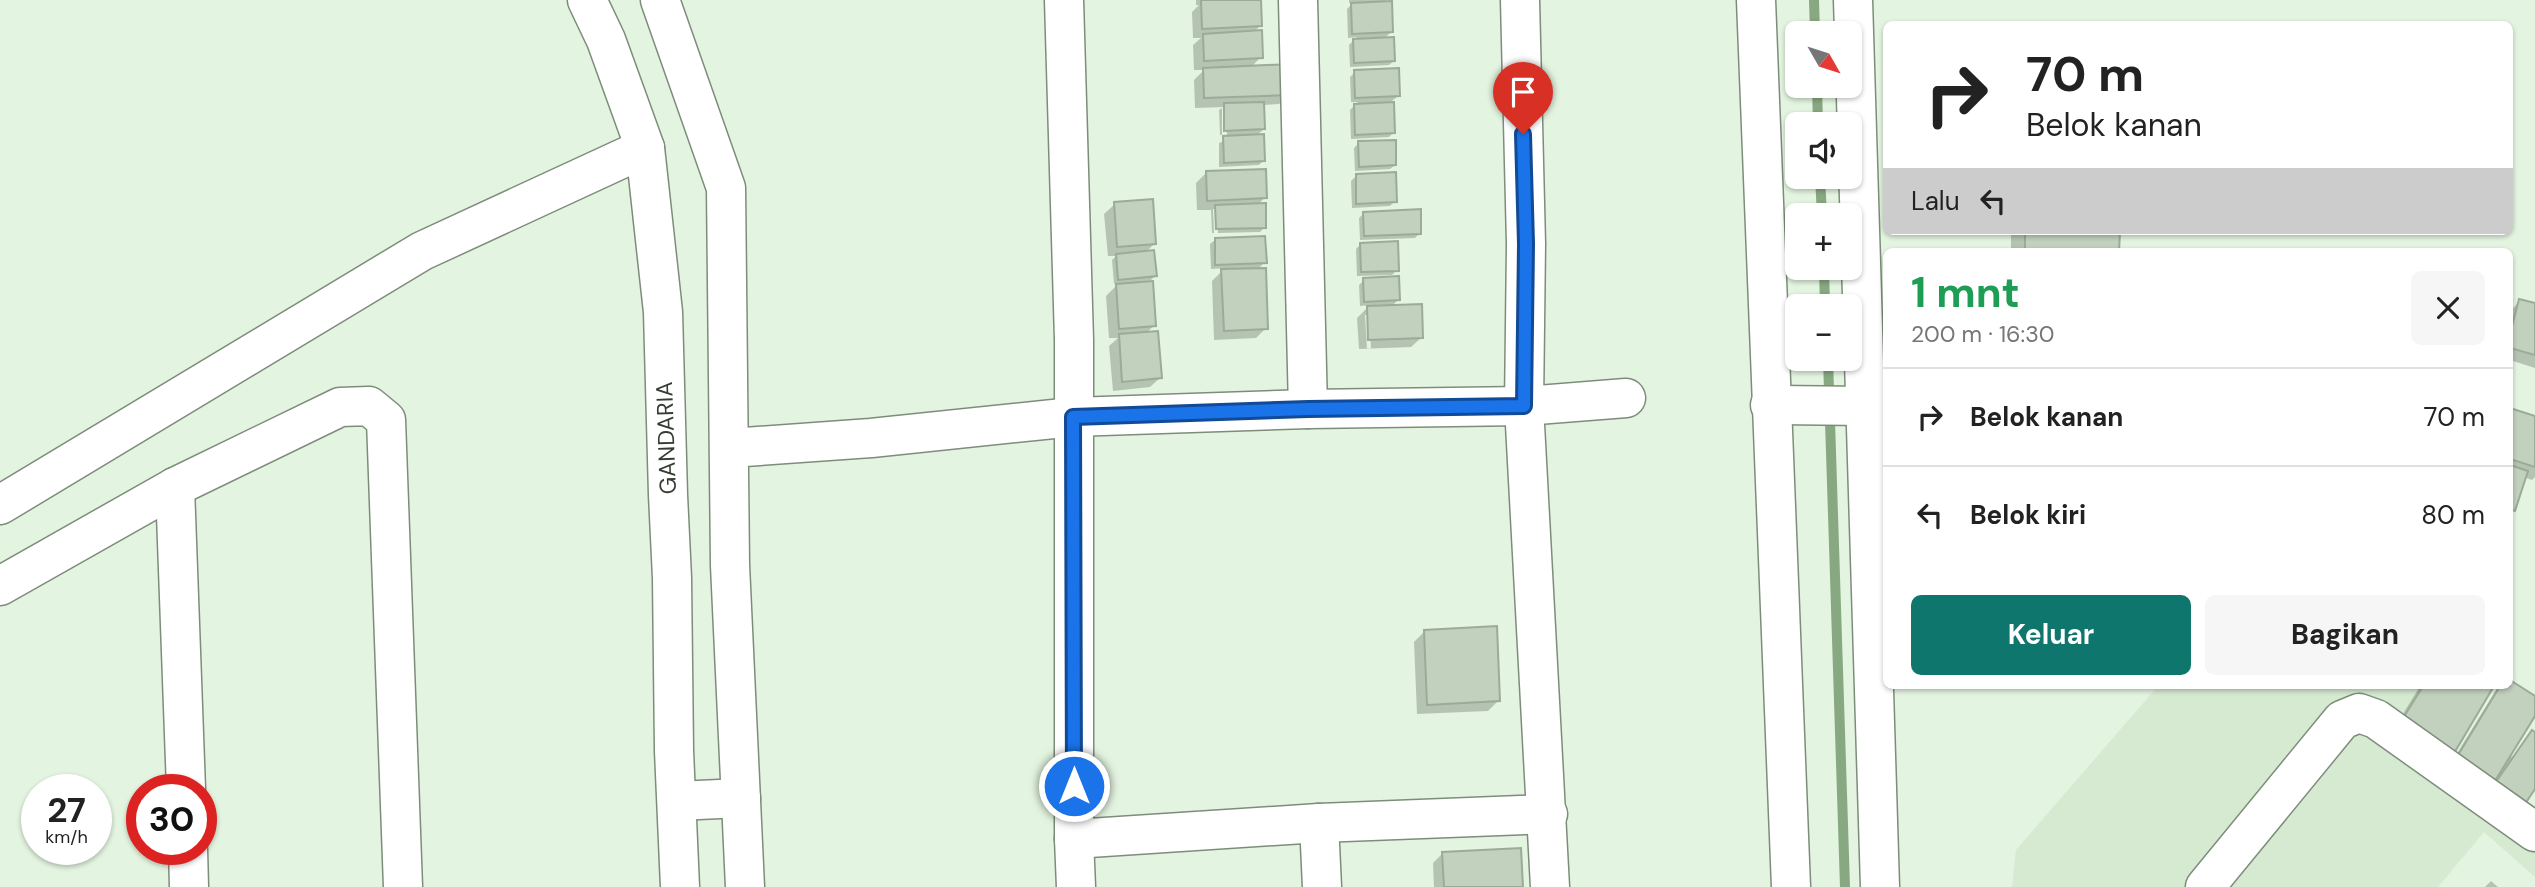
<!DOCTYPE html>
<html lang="id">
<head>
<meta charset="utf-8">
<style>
	:root { --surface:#fff; --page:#f6f6f6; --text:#222; --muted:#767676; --line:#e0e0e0; --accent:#0f766e }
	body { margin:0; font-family:"DM Sans",sans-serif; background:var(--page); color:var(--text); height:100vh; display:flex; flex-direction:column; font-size:26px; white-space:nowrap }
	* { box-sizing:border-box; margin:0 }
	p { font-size:23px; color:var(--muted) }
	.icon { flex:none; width:38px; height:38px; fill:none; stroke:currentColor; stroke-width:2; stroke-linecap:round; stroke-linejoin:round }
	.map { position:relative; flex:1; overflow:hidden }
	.details { position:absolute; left:1883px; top:248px; width:630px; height:441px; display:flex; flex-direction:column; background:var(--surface); border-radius:10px; box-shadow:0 2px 5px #0004 }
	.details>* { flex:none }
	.guide { position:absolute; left:1883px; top:21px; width:630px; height:214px; border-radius:10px; box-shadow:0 2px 5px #0004; background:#fff; color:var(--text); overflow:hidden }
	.needle { width:46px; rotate:129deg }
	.buttons { position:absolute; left:1785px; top:21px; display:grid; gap:14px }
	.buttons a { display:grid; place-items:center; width:77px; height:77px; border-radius:10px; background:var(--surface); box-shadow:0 2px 5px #0004; font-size:35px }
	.speed { position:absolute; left:21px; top:774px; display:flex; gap:14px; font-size:35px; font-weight:700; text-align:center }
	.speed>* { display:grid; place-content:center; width:91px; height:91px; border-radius:50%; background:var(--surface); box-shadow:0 2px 5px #0004; line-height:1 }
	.speed small { font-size:18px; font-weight:400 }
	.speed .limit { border:10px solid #d22; background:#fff; color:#111 }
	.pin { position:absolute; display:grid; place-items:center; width:60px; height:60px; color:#fff; margin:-72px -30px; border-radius:50% 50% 50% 0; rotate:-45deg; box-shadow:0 0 7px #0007 }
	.pin .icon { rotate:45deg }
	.me { position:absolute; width:77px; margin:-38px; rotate:0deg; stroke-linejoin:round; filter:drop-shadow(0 0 5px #0008) }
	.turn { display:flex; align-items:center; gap:24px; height:147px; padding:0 28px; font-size:32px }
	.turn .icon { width:91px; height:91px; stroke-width:2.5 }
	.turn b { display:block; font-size:49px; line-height:60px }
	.then { display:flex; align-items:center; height:66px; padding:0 28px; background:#0003; gap:14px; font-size:26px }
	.round { display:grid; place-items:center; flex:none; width:74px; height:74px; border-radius:10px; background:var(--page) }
	.overview { display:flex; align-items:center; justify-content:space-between; height:119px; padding:0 28px }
	h1 { font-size:42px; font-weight:700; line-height:52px; color:#1e9e55 }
	.primary-button { display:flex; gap:14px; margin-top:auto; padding:14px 28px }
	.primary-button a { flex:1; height:80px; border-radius:10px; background:var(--accent); color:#fff; font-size:28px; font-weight:700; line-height:80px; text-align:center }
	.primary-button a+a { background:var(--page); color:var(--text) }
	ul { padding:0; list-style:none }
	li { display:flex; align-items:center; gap:21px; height:98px; padding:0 28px; border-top:2px solid var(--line) }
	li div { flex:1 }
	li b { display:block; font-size:26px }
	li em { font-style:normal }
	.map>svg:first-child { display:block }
	.built { fill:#d5ead0 }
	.shadow { fill:#0003; fill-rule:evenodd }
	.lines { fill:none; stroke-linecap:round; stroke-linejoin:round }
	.stream { stroke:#87a880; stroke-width:10 }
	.building { fill:#c1d1bd; stroke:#9bab98; stroke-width:2 }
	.minor-casing { stroke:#7e8d7b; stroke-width:41 }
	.minor { stroke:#fff; stroke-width:38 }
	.route-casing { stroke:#114b97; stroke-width:18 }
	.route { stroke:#1a73e8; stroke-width:12 }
	.labels { text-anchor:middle; stroke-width:5; stroke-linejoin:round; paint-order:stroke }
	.street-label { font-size:23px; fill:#363c34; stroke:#fff }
</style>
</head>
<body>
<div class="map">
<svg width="2535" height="887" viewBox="0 0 2535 887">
	<rect width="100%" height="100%" fill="#e3f4e0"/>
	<polygon class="built" points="2158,686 2425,686 2400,720 2535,816 2535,877 2484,832 2438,887 2012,887 2016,850"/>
	<g class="shadow">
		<polygon points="1196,0 1259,0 1260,26 1253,33 1261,57 1250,68 1289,94 1279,104 1263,105 1264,129 1256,136 1263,161 1259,165 1219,167 1219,143 1226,140 1227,135 1225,107 1195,108 1194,80 1204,70 1194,70 1193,45 1201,38 1193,38 1192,12 1199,5 1196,5"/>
		<polygon points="1349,0 1386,0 1383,3 1391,32 1384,39 1394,61 1389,65 1350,67 1349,45 1357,37 1348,38 1347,9 1354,2 1349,3"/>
		<polygon points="1355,72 1398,96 1392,101 1394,132 1389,137 1351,139 1350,110 1358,102 1351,102 1350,77"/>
		<polygon points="1222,108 1222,135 1220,135 1219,110"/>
		<polygon points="1359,143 1395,165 1390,169 1355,171 1354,148"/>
		<polygon points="1206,173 1265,197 1258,205 1265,227 1260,232 1218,233 1217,209 1213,209 1214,233 1212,233 1211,210 1197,210 1196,183"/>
		<polygon points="1356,176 1395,201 1390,206 1352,208 1351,181"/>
		<polygon points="1115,204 1155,243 1145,253 1155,276 1147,284 1154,325 1146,334 1161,377 1150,387 1113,391 1109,346 1118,338 1109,338 1106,296 1119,283 1114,284 1112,260 1116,256 1108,256 1104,214"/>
		<polygon points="1364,213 1420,233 1415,238 1360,240 1359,218"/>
		<rect x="2011" y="231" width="107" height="21"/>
		<polygon points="1215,240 1265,262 1257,270 1266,328 1256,338 1214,340 1212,281 1225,268 1211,269 1210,244"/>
		<polygon points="1361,244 1397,270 1392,275 1357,276 1356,249"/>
		<path d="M1364 280 1399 299 1391 307 1422 337 1411 347 1359 349 1357 318 1370 305 1360 306 1359 285ZM1365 315H1369L1371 349H1367Z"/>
		<polygon points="2520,301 2535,305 2535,368 2510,360 2510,311"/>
		<polygon points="2510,410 2535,418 2535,477 2532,480 2524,477 2514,510 2510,514"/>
		<polygon points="1425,631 1498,701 1488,711 1417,714 1414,642"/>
		<polygon points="2510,682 2535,698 2535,713 2509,755 2512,757 2532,732 2535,734 2535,786 2443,776 2496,690 2500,686 2510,686"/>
		<polygon points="2420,686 2492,686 2388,739"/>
		<polygon points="1443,853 1521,887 1434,887 1433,863"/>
		<polygon points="2491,881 2498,887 2485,887"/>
	</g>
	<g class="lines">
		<g class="stream">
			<polyline points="1814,0 1815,33"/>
			<polyline points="1817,86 1818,124"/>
			<polyline points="1820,177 1822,215"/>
			<polyline points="1824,268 1825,306"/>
			<polyline points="1828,359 1845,887"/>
		</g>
	</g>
	<g class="building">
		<polygon points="1201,0 1261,0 1262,26 1202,29"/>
		<polygon points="1392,1 1393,32 1352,34 1351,3"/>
		<polygon points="1262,30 1263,58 1204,61 1203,34"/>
		<polygon points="1394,37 1395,61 1354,63 1353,39"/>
		<polygon points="1290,64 1291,95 1204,98 1203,68"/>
		<polygon points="1399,68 1400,96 1355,98 1354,70"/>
		<polygon points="1264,102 1265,129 1224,131 1224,103"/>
		<polygon points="1394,102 1395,133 1355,135 1354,104"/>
		<polygon points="1264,134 1265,161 1224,163 1223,136"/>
		<polygon points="1396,140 1396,165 1359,167 1358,141"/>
		<polygon points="1266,169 1267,198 1207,201 1206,171"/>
		<polygon points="1396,172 1397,202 1356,204 1356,174"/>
		<polygon points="1153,199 1156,244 1117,247 1114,202"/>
		<polygon points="1266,203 1266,228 1216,229 1215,205"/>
		<polygon points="1421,209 1421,234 1364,236 1363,212"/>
		<polygon points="2025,231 2120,231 2119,252 2025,252"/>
		<polygon points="1265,236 1267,263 1215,265 1215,238"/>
		<polygon points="1398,241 1399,271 1361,272 1360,243"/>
		<polygon points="1154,250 1157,276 1118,280 1116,254"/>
		<polygon points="1266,268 1268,329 1224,331 1221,269"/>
		<polygon points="1399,276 1400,300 1364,302 1363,278"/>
		<polygon points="1153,281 1156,326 1119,329 1116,284"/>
		<polygon points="2519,299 2535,303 2535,355 2510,348 2510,334"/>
		<polygon points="1422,304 1423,338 1368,340 1367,306"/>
		<polygon points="1158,331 1162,378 1122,382 1119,334"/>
		<polygon points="2510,408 2535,416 2535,467 2510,459"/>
		<polygon points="2510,465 2528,471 2515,511 2510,509"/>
		<polygon points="1497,626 1500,701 1427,705 1424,630"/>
		<polygon points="2510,680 2535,696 2535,716 2490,789 2452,765 2500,686 2510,686"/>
		<polygon points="2423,686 2494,686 2450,760 2397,728"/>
		<polygon points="2532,730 2535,732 2535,789 2521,810 2491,789"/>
		<polygon points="1521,848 1523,887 1444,887 1442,852"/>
	</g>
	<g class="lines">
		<defs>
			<g id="minor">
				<polyline points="587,0 606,40 645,148 663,312 668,495 672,578 674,751 680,887"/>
				<polyline points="660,0 726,188 730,565 745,887"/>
				<polyline points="1064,0 1074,340 1074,839 1076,887"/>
				<polyline points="1298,0 1308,409"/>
				<polyline points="1520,0 1526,244 1524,406 1550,887"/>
				<polyline points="1756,0 1791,887"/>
				<polyline points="1853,0 1880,887"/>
				<polyline points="1770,405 1866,406"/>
				<polyline points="730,448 871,438 1073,417 1308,409 1524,406 1626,398"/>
				<polyline points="175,487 186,789"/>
				<polyline points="0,505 422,251 645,148"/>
				<polyline points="0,586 175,487 340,407 369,406 386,420 403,887"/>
				<polyline points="677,801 741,798"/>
				<polyline points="1319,823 1322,887"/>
				<polyline points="1074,839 1319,823 1548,814"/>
				<polyline points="188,849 189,887"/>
				<polyline points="2205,887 2342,720 2359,713 2376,719 2535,832"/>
			</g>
		</defs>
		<use href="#minor" class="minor-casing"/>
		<use href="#minor" class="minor"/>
	</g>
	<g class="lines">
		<defs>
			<polyline id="route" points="1074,786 1073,417 1308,409 1524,406 1526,244 1523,134"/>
		</defs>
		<use href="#route" class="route-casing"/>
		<use href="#route" class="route"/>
	</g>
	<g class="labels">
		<g class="street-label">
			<text transform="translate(666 438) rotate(-92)" y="8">GANDARIA</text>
		</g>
	</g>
</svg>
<div class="buttons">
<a><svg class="needle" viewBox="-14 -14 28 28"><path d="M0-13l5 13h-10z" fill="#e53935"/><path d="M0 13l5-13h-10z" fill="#767676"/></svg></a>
<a><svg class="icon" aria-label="sound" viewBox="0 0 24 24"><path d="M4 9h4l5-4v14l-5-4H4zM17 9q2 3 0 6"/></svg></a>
<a>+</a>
<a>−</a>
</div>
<div class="speed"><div>27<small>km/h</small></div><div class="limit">30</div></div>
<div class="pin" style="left:1523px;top:134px;background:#d93025"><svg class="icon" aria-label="arrive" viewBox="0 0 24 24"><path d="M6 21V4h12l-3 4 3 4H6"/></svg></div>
<svg class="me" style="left:1074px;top:786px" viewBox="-20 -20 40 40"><circle r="17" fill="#1a73e8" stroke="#fff" stroke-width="3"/><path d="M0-11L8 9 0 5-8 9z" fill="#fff"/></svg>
<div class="guide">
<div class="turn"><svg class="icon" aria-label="right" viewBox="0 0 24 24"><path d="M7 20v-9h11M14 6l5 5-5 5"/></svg><div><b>70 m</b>Belok kanan</div></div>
<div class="then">Lalu<svg class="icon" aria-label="left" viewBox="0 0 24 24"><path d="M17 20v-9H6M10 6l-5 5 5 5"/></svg></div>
</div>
<section class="details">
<div class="overview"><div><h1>1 mnt</h1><p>200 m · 16:30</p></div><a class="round"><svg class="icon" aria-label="close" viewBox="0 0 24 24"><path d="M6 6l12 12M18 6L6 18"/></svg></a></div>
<ul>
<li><svg class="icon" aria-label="right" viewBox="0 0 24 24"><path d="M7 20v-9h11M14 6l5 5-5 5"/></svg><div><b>Belok kanan</b></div><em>70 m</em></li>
<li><svg class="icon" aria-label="left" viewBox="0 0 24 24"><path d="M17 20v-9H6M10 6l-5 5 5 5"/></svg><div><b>Belok kiri</b></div><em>80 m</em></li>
</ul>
<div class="primary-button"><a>Keluar</a><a>Bagikan</a></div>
</section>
</div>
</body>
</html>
